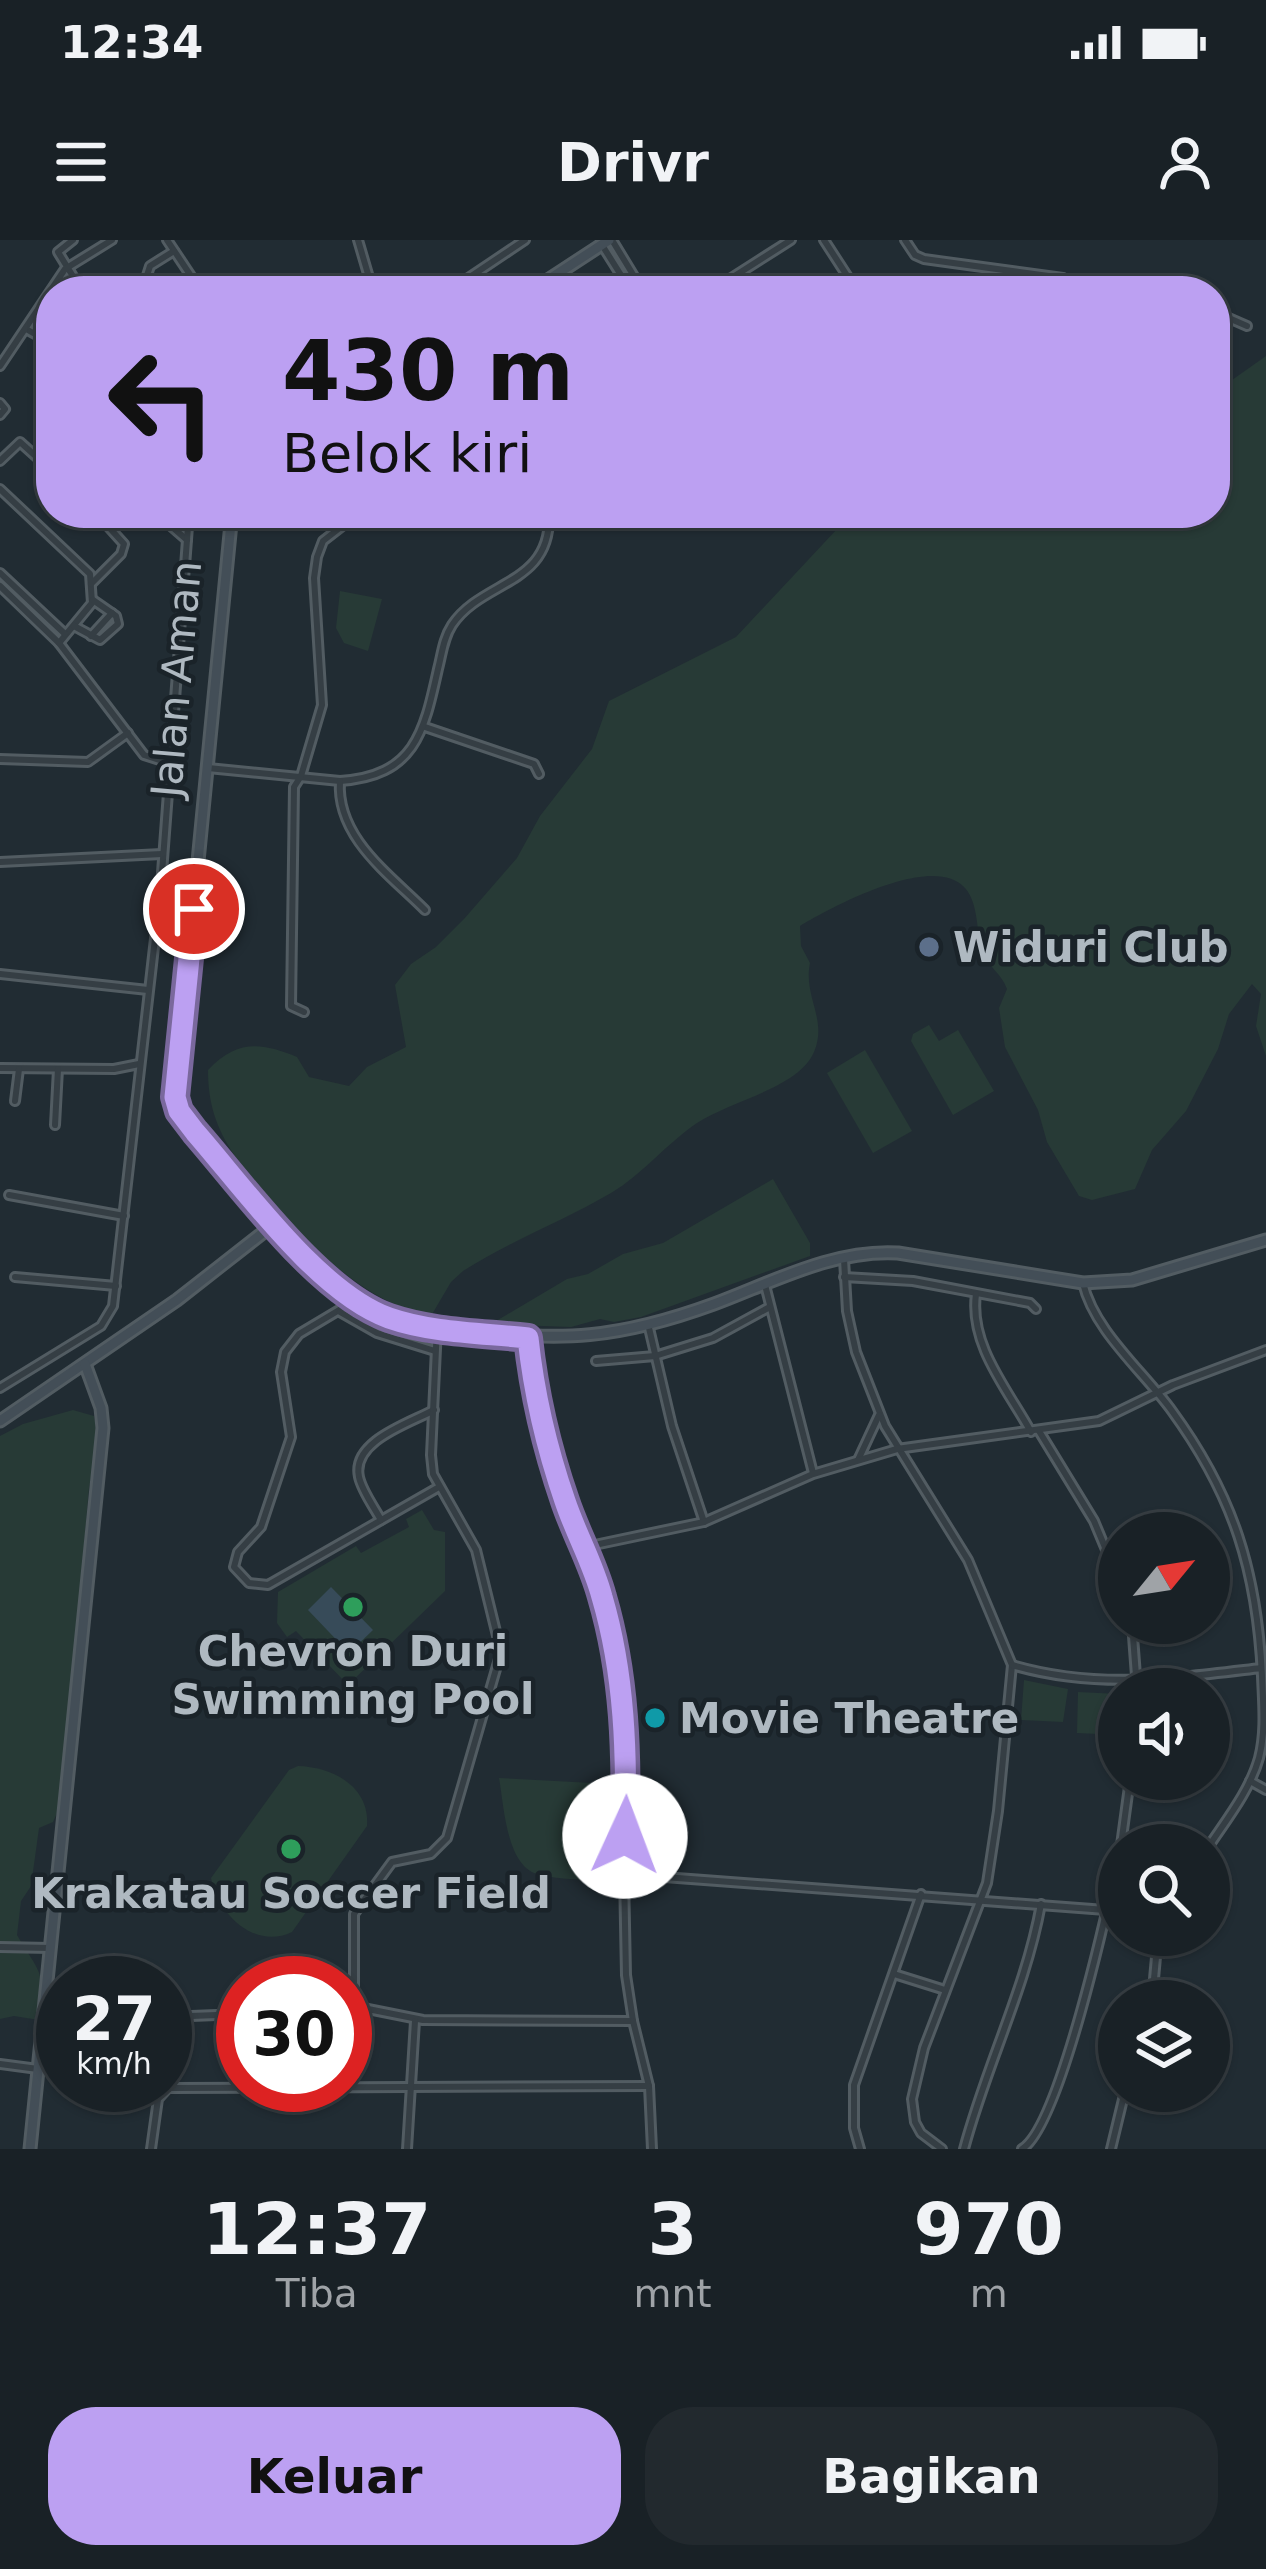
<!DOCTYPE html>
<html lang="id">
<head>
<meta charset="utf-8">
<style>
	:root { --surface:#192126; --page:#22292e; --text:#f1f3f6; --muted:#9fa3a7; --line:#373e43; --accent:#bca0f2 }
	body { margin:0; font-family:"DejaVu Sans",sans-serif; background:var(--page); color:var(--text); height:100vh; display:flex; flex-direction:column; font-size:45px; white-space:nowrap }
	* { box-sizing:border-box; margin:0 }
	p { font-size:39px; color:var(--muted) }
	.icon { flex:none; width:66px; height:66px; fill:none; stroke:currentColor; stroke-width:2; stroke-linecap:round; stroke-linejoin:round }
	.map { position:relative; height:1909px; overflow:hidden }
	.details { display:flex; flex-direction:column; background:var(--surface); flex:1 }
	.details>* { flex:none }
	.banner { position:absolute; left:36px; top:36px; width:1194px; height:252px; border-radius:48px; box-shadow:0 3px 9px #0004,0 0 0 3px var(--line); background:#bca0f2; color:#111; overflow:hidden }
	.needle { width:78px; rotate:60deg }
	.fabs { position:absolute; left:1098px; top:1272px; display:grid; gap:24px }
	.fabs a { display:grid; place-items:center; width:132px; height:132px; border-radius:50%; background:var(--surface); box-shadow:0 3px 9px #0004,0 0 0 3px var(--line); font-size:60px }
	.speed { position:absolute; left:36px; top:1716px; display:flex; gap:24px; font-size:60px; font-weight:700; text-align:center }
	.speed>* { display:grid; place-content:center; width:156px; height:156px; border-radius:50%; background:var(--surface); box-shadow:0 3px 9px #0004,0 0 0 3px var(--line); line-height:1 }
	.speed small { font-size:30px; font-weight:400 }
	.speed .limit { border:18px solid #d22; background:#fff; color:#111 }
	.pin { position:absolute; display:grid; place-items:center; width:102px; height:102px; color:#fff; margin:-51px; border:6px solid #fff; border-radius:50%; box-shadow:0 3px 12px #0007 }
	.me { position:absolute; width:132px; margin:-66px; rotate:2deg; stroke-linejoin:round; filter:drop-shadow(0 0 9px #0008) }
	.turn { display:flex; align-items:center; gap:42px; height:252px; padding:0 48px; font-size:54px }
	.turn .icon { width:156px; height:156px; stroke-width:2.5 }
	.turn b { display:block; font-size:84px; line-height:102px }
	.eta { display:flex; justify-content:space-evenly; align-items:center; height:204px; text-align:center }
	.eta b { font-size:72px; font-weight:800; line-height:84px }
	.cta { display:flex; gap:24px; margin-top:auto; padding:24px 48px }
	.cta a { flex:1; height:138px; border-radius:48px; background:var(--accent); color:#111; font-size:48px; font-weight:800; line-height:138px; text-align:center }
	.cta a+a { background:var(--page); color:var(--text) }
	.status { display:flex; justify-content:space-between; align-items:center; height:84px; padding:0 60px; background:var(--surface); direction:ltr }
	.status svg { height:33px; fill:currentColor }
	header { display:flex; justify-content:space-between; align-items:center; height:156px; padding:0 48px; background:var(--surface); font-size:54px; font-weight:800 }
	.map>svg:first-child { display:block }
	.green { fill:#273a36 }
	.water { fill:#374b59 }
	.lines { fill:none; stroke-linecap:round; stroke-linejoin:round }
	.street-casing { stroke:#525c62; stroke-width:12 }
	.secondary-casing { stroke:#525c62; stroke-width:15 }
	.street { stroke:#353e44; stroke-width:6 }
	.secondary { stroke:#434e57; stroke-width:9 }
	.route-casing { stroke:#7a689d; stroke-width:30 }
	.route { stroke:#bca0f2; stroke-width:21 }
	.service-dot { fill:#5c6f8a; stroke:#1a2329; stroke-width:4.5 }
	.leisure-dot { fill:#2e9e5b; stroke:#1a2329; stroke-width:4.5 }
	.culture-dot { fill:#0f9aa8; stroke:#1a2329; stroke-width:4.5 }
	.labels { text-anchor:middle; stroke-width:9; stroke-linejoin:round; paint-order:stroke }
	.street-label { font-size:42px; fill:#afb9c1; stroke:#1a2329 }
	.poi-label { font-size:42px; font-weight:bold; fill:#afb9c1; stroke:#1a2329; text-anchor:start }
</style>
</head>
<body>
<div class="status"><b>12:34</b><svg viewBox="0 0 49 12"><path d="M0 12V9h3v3zM5 12V6h3v6zM10 12V3h3v9zM15 12V0h3v12zM26 1h20v11H26zM47 4h2v5h-2z"/></svg></div>
<header><svg class="icon" aria-label="menu" viewBox="0 0 24 24"><path d="M4 6h16M4 12h16M4 18h16"/></svg>Drivr<svg class="icon" aria-label="person" viewBox="0 0 24 24"><circle cx="12" cy="8" r="4"/><path d="M4 21q1-7 8-7t8 7"/></svg></header>
<div class="map">
<svg width="1266" height="1909" viewBox="0 0 1266 1909">
	<rect width="100%" height="100%" fill="#212c33"/>
	<g class="green">
		<path d="M1266 116V816L1256 786 1261 754 1252 744 1229 774 1218 809 1186 871 1152 910 1135 949 1092 960 1079 956 1047 902 1038 870 1005 807 999 768 1007 749C1002 734 988 727 982 711 976 691 979 664 965 648 933 612 832 667 800 686L801 706 810 723C803 756 828 780 814 812 799 848 730 861 697 883 666 904 643 934 611 953 563 981 510 1001 463 1031L451 1042 431 1076C348 1059 286 979 235 916 216 888 208 863 208 830 237 800 260 802 297 817L309 837 349 846 367 827 406 807 395 745 411 724 436 707 464 679 517 618 540 576 592 509 609 461 736 397 852 273H1215V152Z"/>
		<polygon points="340,351 382,359 368,411 344,403 336,388"/>
		<polygon points="929,785 939,801 958,790 994,851 953,875 911,801 913,794"/>
		<polygon points="865,810 912,891 873,913 827,833"/>
		<polygon points="773,939 810,1003 810,1016 641,1077 614,1082 600,1079 571,1087 491,1084 567,1039 588,1034 623,1014 663,1003"/>
		<path d="M73 1170 94 1176 98 1197 89 1248 62 1562 53 1582 39 1588 31 1646 21 1661 17 1695C39 1733 47 1731 39 1780L14 1776 0 1779V1196L23 1184Z"/>
		<polygon points="422,1270 434,1290 445,1292 445,1351 348,1445 296,1391 287,1397 277,1383 278,1352 356,1306 361,1313 409,1287 406,1279"/>
		<polygon points="1024,1440 1068,1449 1063,1482 1021,1480"/>
		<polygon points="1078,1452 1119,1454 1119,1495 1077,1493"/>
		<path d="M298 1526C332 1527 370 1546 367 1586L292 1692C254 1710 218 1674 211 1638L289 1530Z"/>
		<path d="M499 1538 592 1543 599 1551 596 1641C577 1639 555 1639 537 1634 506 1625 504 1565 499 1538Z"/>
	</g>
	<polygon class="water" points="331,1347 373,1390 349,1413 308,1370"/>
	<g class="lines">
		<defs>
			<g id="street">
				<polyline points="73,0 58,12 82,51"/>
				<polyline points="167,0 201,51"/>
				<polyline points="358,0 373,51"/>
				<polyline points="612,0 643,51"/>
				<polyline points="824,0 857,51"/>
				<polyline points="905,0 915,15 924,19 1063,38 1082,51"/>
				<polyline points="602,5 631,51"/>
				<polyline points="143,48 150,26 174,11"/>
				<polyline points="449,51 525,0"/>
				<polyline points="711,51 791,0"/>
				<polyline points="823,51 847,36"/>
				<polyline points="1215,72 1247,86"/>
				<polyline points="26,89 51,103"/>
				<polyline points="0,126 65,29 112,0"/>
				<polyline points="0,163 5,169 0,175"/>
				<polyline points="0,221 20,202 51,230"/>
				<polyline points="0,249 90,334 92,363 59,403"/>
				<polyline points="156,273 187,300"/>
				<polyline points="0,333 65,394"/>
				<polyline points="91,344 121,314 124,304 96,273"/>
				<polyline points="0,346 59,403 144,515 169,523"/>
				<polyline points="74,386 100,400 118,384 116,376 93,360"/>
				<polyline points="91,396 112,373"/>
				<polyline points="425,487 534,524 539,534"/>
				<polyline points="0,519 88,522 128,493"/>
				<path d="M208 528 340 541C415 536 424 492 438 429 442 414 443 399 452 385 483 339 552 346 549 273"/>
				<path d="M340 541C336 597 389 634 425 670"/>
				<polyline points="0,622 162,614"/>
				<polyline points="0,734 148,750"/>
				<polyline points="304,772 291,766 294,547 301,536 322,465 314,338 317,317 323,301 359,273"/>
				<polyline points="0,828 114,829 139,824"/>
				<polyline points="15,861 19,829"/>
				<polyline points="55,885 58,829"/>
				<polyline points="9,955 124,976"/>
				<polyline points="844,1019 847,1071 856,1112 885,1186 968,1320 1012,1425 998,1571 987,1643 924,1808 912,1859 915,1882 921,1893 942,1909"/>
				<polyline points="15,1037 116,1046"/>
				<polyline points="844,1037 913,1041 1030,1063 1036,1069"/>
				<path d="M1083 1043C1094 1091 1144 1132 1172 1171 1234 1256 1257 1332 1262 1436 1263 1464 1266 1491 1259 1518 1250 1550 1227 1579 1209 1606"/>
				<polyline points="765,1045 813,1233"/>
				<path d="M976 1054C969 1105 1008 1150 1031 1192"/>
				<polyline points="356,1060 299,1094 285,1112 281,1132 291,1197 261,1287 238,1312 234,1327 249,1343 268,1345 439,1247"/>
				<polyline points="340,1072 377,1093 435,1111"/>
				<polyline points="649,1088 672,1186 704,1282"/>
				<path d="M528 1098C534 1153 547 1209 565 1261 581 1308 603 1352 614 1401 631 1476 625 1556 624 1633"/>
				<polyline points="596,1121 655,1116 713,1098 768,1068"/>
				<polyline points="0,1148 101,1086 113,1066 161,646 189,273"/>
				<polyline points="1039,1191 1094,1281 1119,1341"/>
				<polyline points="858,1220 879,1175"/>
				<path d="M381 1280C374 1267 362 1251 359 1237 351 1201 410 1183 434 1170"/>
				<polyline points="585,1307 704,1282 813,1234 897,1209 1099,1181 1173,1145 1266,1110"/>
				<polyline points="1132,1383 1137,1449"/>
				<path d="M1012 1425C1097 1450 1176 1438 1261 1428"/>
				<polyline points="1250,1541 1266,1550"/>
				<polyline points="1121,1605 1130,1539"/>
				<polyline points="0,1707 50,1708"/>
				<polyline points="894,1734 945,1750"/>
				<polyline points="1152,1761 1158,1695"/>
				<polyline points="354,1768 354,1674 392,1622 431,1614 447,1598 501,1412 476,1310 433,1234 431,1215 437,1087"/>
				<polyline points="345,1769 363,1768 423,1780 633,1781 626,1735 624,1634 1119,1671"/>
				<polyline points="165,1777 243,1774"/>
				<polyline points="633,1781 649,1846 652,1909"/>
				<polyline points="44,1782 63,1782"/>
				<polyline points="0,1824 38,1829"/>
				<polyline points="151,1909 158,1859 168,1848 649,1846"/>
				<polyline points="407,1909 415,1781"/>
				<polyline points="860,1909 854,1888 854,1845 921,1654"/>
				<path d="M964 1909C986 1826 1026 1748 1041 1664"/>
				<path d="M1022 1909C1060 1886 1108 1666 1119 1614"/>
				<polyline points="1111,1909 1125,1851"/>
			</g>
			<g id="secondary">
				<polyline points="531,51 609,0"/>
				<path d="M232 273 175 857C183 890 252 960 277 986 303 1015 331 1046 365 1066 394 1084 429 1086 462 1090 563 1102 618 1099 714 1064 773 1042 834 1009 898 1013L1083 1043 1132 1040 1266 1000"/>
				<polyline points="0,1181 177,1060 274,984"/>
				<polyline points="30,1909 103,1188 101,1168 85,1124"/>
			</g>
		</defs>
		<use href="#street" class="street-casing"/>
		<use href="#secondary" class="secondary-casing"/>
		<use href="#street" class="street"/>
		<use href="#secondary" class="secondary"/>
	</g>
	<g class="lines">
		<defs>
			<path id="route" d="M194 669 175 857 179 871 195 892C244 948 319 1053 389 1078 432 1093 483 1093 528 1098 534 1154 547 1209 565 1261 576 1294 593 1323 602 1357 625 1435 627 1515 625 1596"/>
		</defs>
		<use href="#route" class="route-casing"/>
		<use href="#route" class="route"/>
	</g>
	<circle class="service-dot" cx="929" cy="707" r="12"/>
	<g class="leisure-dot">
		<circle cx="353" cy="1367" r="12"/>
		<circle cx="291" cy="1609" r="12"/>
	</g>
	<circle class="culture-dot" cx="655" cy="1478" r="12"/>
	<g class="labels">
		<g class="street-label">
			<text transform="translate(176 439) rotate(-85)" y="15">Jalan Aman</text>
		</g>
		<g class="poi-label">
			<text x="953" y="722">Widuri Club</text>
			<text x="353" y="1426" text-anchor="middle">Chevron Duri<tspan x="353" dy="48">Swimming Pool</tspan></text>
			<text x="679" y="1493">Movie Theatre</text>
			<text x="291" y="1668" text-anchor="middle">Krakatau Soccer Field</text>
		</g>
	</g>
</svg>
<div class="fabs">
<a><svg class="needle" viewBox="-14 -14 28 28"><path d="M0-13l5 13h-10z" fill="#e53935"/><path d="M0 13l5-13h-10z" fill="#9fa3a7"/></svg></a>
<a><svg class="icon" aria-label="sound" viewBox="0 0 24 24"><path d="M4 9h4l5-4v14l-5-4H4zM17 9q2 3 0 6"/></svg></a>
<a><svg class="icon" aria-label="search" viewBox="0 0 24 24"><circle cx="10" cy="10" r="6"/><path d="M15 15l6 6"/></svg></a>
<a><svg class="icon" aria-label="layers" viewBox="0 0 24 24"><path d="M12 4l9 5-9 5-9-5zM3 14l9 5 9-5"/></svg></a>
</div>
<div class="speed"><div>27<small>km/h</small></div><div class="limit">30</div></div>
<div class="pin" style="left:194px;top:669px;background:#d93025"><svg class="icon" aria-label="arrive" viewBox="0 0 24 24"><path d="M6 21V4h12l-3 4 3 4H6"/></svg></div>
<svg class="me" style="left:625px;top:1596px" viewBox="-20 -20 40 40"><circle r="19" fill="#fff"/><path d="M0-13L10 11 0 6-10 11z" fill="#bca0f2"/></svg>
<div class="banner">
<div class="turn"><svg class="icon" aria-label="left" viewBox="0 0 24 24"><path d="M17 20v-9H6M10 6l-5 5 5 5"/></svg><div><b>430 m</b>Belok kiri</div></div>
</div>
</div>
<section class="details">
<div class="eta">
<div><b>12:37</b><p>Tiba</p></div>
<div><b>3</b><p>mnt</p></div>
<div><b>970</b><p>m</p></div>
</div>
<div class="cta"><a>Keluar</a><a>Bagikan</a></div>
</section>
</body>
</html>
